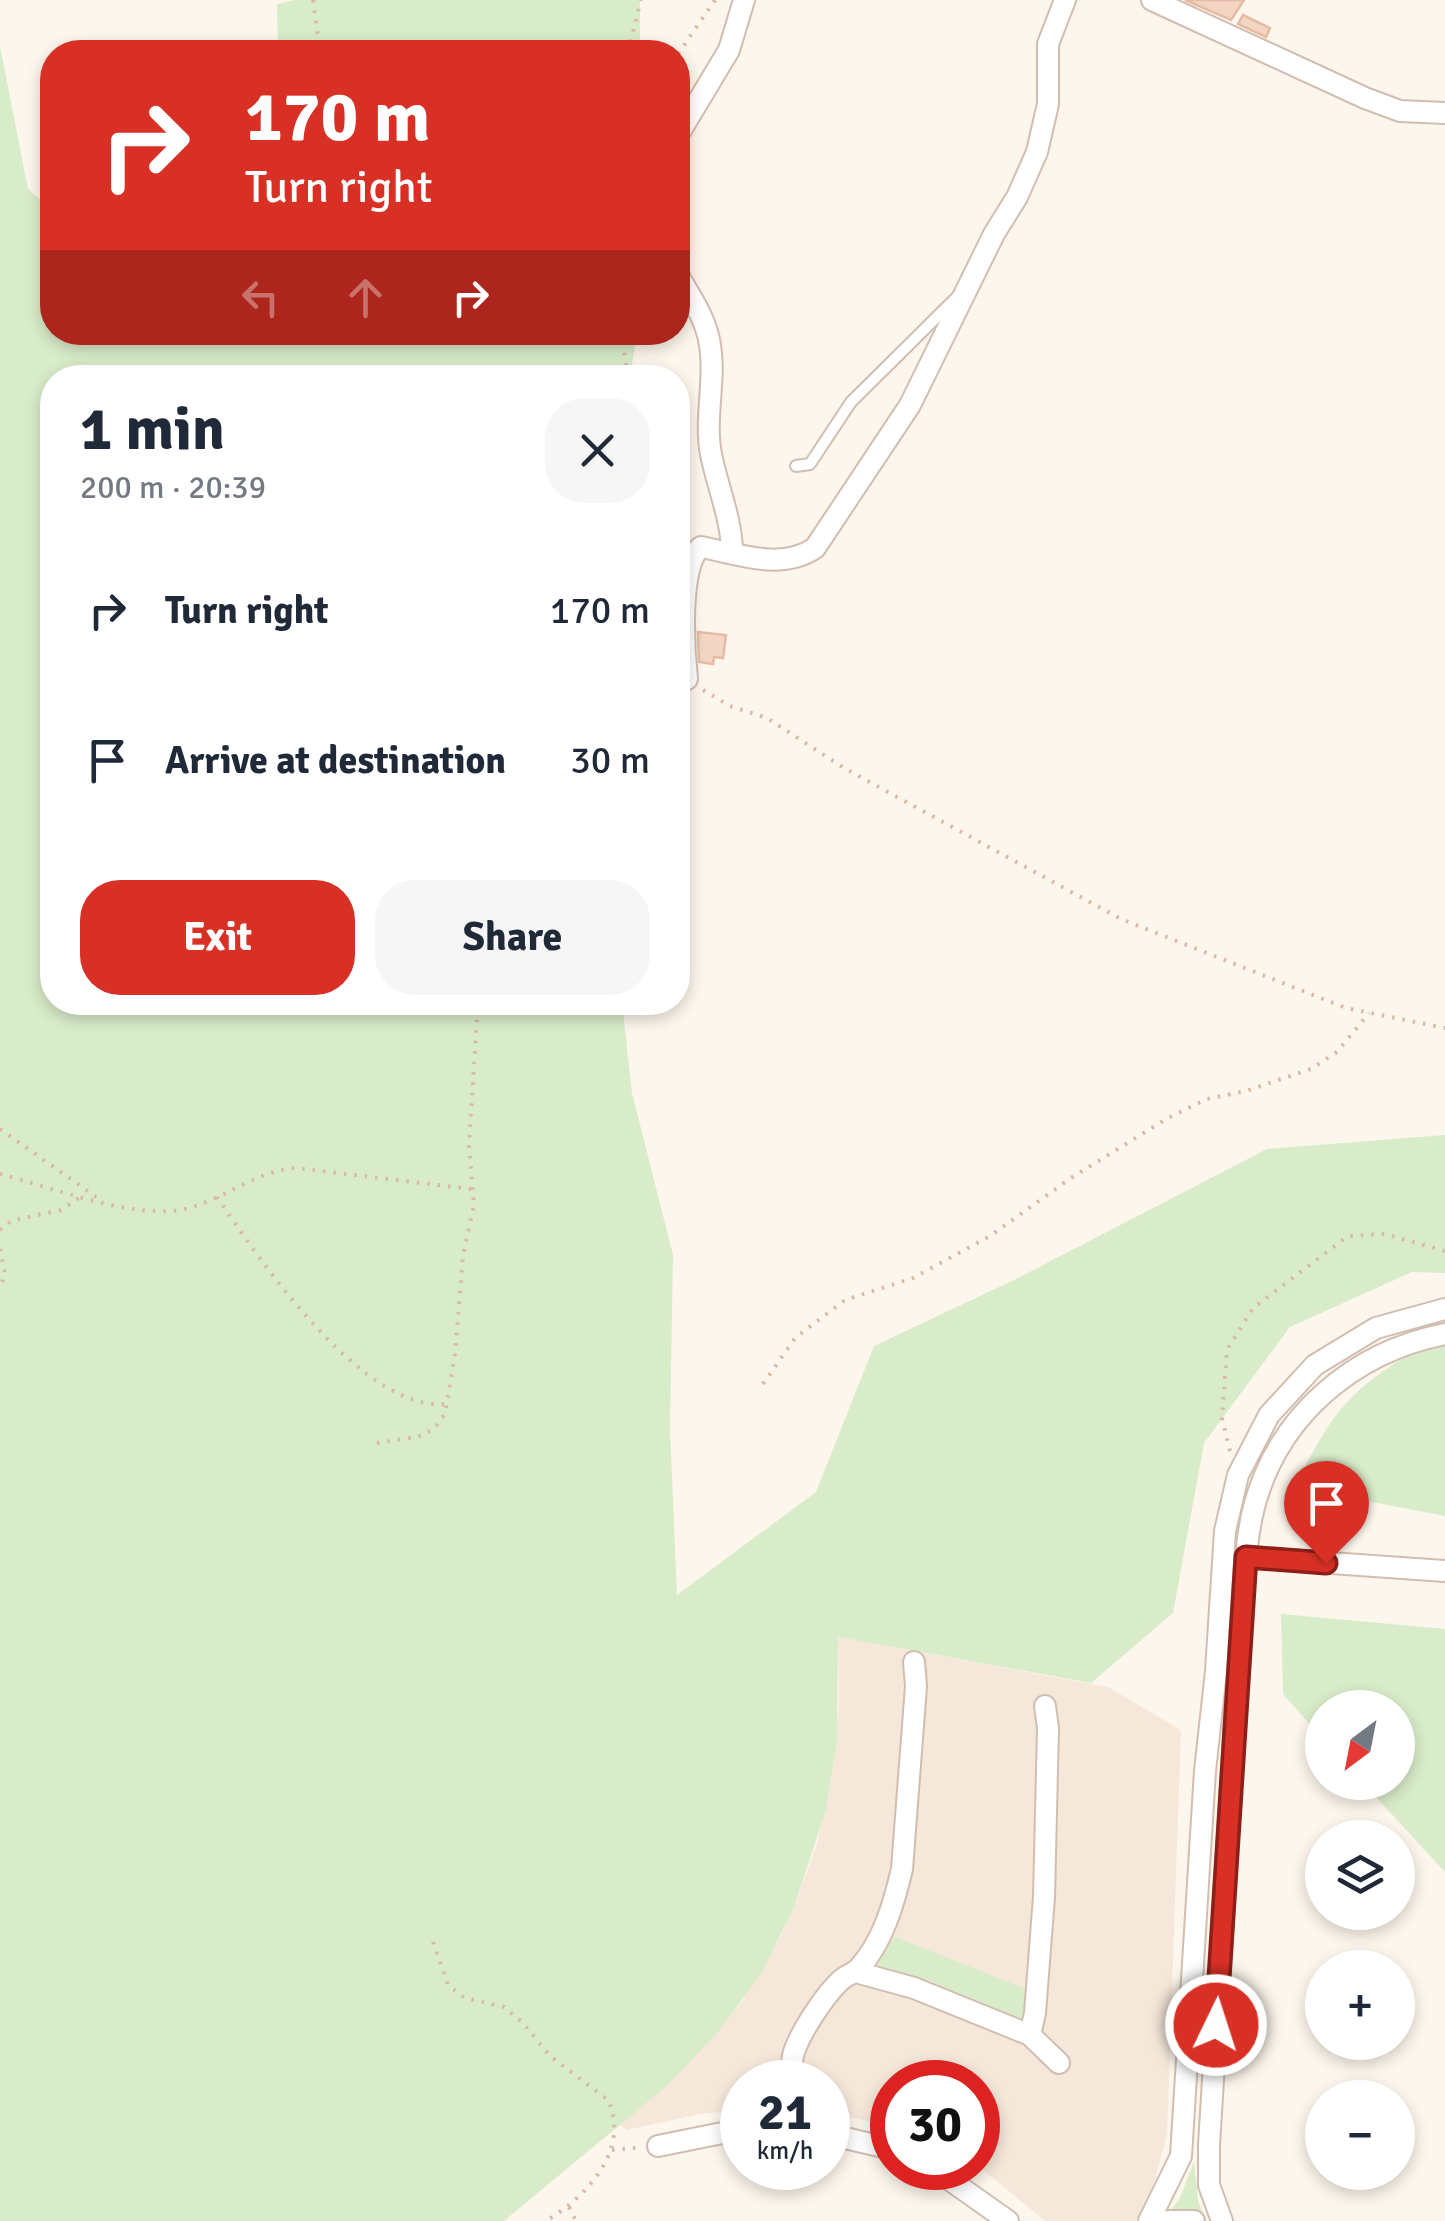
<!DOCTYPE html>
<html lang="en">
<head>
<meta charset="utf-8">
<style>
	:root { --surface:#fff; --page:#f6f6f7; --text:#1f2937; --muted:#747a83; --accent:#d93025 }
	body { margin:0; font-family:Signika,sans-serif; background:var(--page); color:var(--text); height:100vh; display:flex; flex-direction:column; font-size:38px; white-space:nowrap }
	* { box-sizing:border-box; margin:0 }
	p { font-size:32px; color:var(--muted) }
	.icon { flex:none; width:55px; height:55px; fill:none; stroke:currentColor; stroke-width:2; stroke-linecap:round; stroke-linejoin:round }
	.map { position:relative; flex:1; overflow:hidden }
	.sheet { position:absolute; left:40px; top:365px; width:650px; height:650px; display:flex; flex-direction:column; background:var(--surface); border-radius:40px; box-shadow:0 5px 15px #0003 }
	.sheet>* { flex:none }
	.guide { position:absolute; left:40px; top:40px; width:650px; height:305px; border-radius:40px; box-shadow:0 5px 15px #0003; background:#d93025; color:#fff; overflow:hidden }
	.needle { width:65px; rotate:212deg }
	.buttons { position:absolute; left:1305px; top:1690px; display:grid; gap:20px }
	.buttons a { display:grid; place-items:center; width:110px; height:110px; border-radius:50%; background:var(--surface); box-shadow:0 5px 15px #0003; font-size:50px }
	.speed { position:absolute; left:720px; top:2060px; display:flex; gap:20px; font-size:50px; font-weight:700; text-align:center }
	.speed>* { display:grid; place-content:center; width:130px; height:130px; border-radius:50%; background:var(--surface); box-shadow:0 5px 15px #0003; line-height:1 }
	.speed small { font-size:25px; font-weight:400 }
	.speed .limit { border:15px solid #d22; background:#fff; color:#111 }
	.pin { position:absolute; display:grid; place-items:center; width:85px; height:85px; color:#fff; margin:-102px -42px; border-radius:50% 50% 50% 0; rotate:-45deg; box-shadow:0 0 10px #0007 }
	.pin .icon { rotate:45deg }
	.me { position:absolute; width:110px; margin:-55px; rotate:4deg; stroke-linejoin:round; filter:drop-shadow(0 0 8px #0008) }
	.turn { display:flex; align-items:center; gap:35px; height:210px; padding:0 40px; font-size:45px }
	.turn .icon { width:130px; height:130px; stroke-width:2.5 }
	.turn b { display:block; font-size:70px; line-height:85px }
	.lanes { display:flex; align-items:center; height:95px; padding:0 40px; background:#0003; justify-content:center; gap:50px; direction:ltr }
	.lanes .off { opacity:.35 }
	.round { display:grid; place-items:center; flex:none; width:105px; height:105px; border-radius:40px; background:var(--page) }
	.headline { display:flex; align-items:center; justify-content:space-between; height:170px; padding:0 40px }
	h1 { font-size:60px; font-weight:700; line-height:75px }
	.button { display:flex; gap:20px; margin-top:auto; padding:20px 40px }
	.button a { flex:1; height:115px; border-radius:40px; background:var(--accent); color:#fff; font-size:40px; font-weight:700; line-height:115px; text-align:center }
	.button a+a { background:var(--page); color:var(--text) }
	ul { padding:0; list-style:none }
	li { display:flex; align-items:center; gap:30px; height:150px; padding:0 40px }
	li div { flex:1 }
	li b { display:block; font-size:38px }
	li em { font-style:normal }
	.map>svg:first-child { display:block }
	.residential { fill:#f5e8da }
	.green { fill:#d8ecc9 }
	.building { fill:#f3d5c3; stroke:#e6bba3; stroke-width:2.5 }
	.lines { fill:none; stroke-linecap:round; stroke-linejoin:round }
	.lane-casing { stroke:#d1beb0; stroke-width:14 }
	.street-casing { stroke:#d1beb0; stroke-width:24 }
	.path { stroke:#d9b8a5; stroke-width:4; stroke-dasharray:2.5 8; stroke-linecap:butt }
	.lane { stroke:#fff; stroke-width:10 }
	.street { stroke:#fff; stroke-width:20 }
	.route-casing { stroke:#8d1f18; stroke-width:25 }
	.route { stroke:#d93025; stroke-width:18 }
</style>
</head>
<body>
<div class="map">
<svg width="1445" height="2221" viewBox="0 0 1445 2221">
	<rect width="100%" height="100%" fill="#fdf6ec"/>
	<polygon class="residential" points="838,1637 1108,1687 1181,1730 1167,2135 1154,2183 1136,2221 1045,2221 978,2166 978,2082 892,2082 892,2126 828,2113 828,2082 742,2082 742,2110 700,2114 627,2130 618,2124 669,2084 741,2003 778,1942 793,1910 817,1844 832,1776 839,1706"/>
	<g class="green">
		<polygon points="295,0 640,0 640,52 278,52 277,4"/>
		<polygon points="0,46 28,189 52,210 52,332 637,333 630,377 52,378 52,1002 622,1003 632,1093 673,1255 670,1429 677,1595 816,1492 874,1346 1016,1279 1267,1149 1445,1135 1445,1273 1412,1272 1290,1327 1204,1443 1173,1613 1091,1683 838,1637 837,1741 826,1810 793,1910 761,1974 718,2032 669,2084 504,2221 0,2221"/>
		<path d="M1445 1346V1516L1295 1487C1323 1431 1339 1399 1394 1364 1414 1352 1420 1348 1445 1346Z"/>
		<polygon points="1281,1614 1445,1629 1445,1872 1363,1783 1398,1782 1398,1708 1322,1708 1322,1738 1283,1694"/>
		<polygon points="895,1937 1031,1991 1021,2025 982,2002 948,1991 929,1980 874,1971"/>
		<polygon points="1194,2162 1198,2200 1204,2217 1201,2219 1169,2213 1180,2198"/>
	</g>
	<g class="building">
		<polygon points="1185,0 1244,0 1231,20"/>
		<polygon points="1243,15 1270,28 1266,37 1238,24"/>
		<polygon points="698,632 726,635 723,658 714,657 713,664 699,662"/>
	</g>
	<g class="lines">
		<defs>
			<polyline id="lane" points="796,466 810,464 851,402 957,297"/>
			<g id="street">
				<polyline points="1152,0 1365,98 1400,111 1445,113"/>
				<polyline points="678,135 729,50 744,0"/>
				<path d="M678 275C691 298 706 318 710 345 716 380 704 418 711 454 717 486 732 519 732 553"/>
				<path d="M687 679C684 652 678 564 701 547 739 554 781 571 815 548L910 405 994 234 1017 197 1037 152 1048 104V44L1065 0"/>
				<polyline points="1246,1557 1445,1571"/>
				<polyline points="856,1972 914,1988 1030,2035 1059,2063"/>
				<polyline points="1030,2035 1035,2013 1044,1897 1048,1728 1045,1706"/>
				<path d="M792 2082C792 2072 791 2061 794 2052 801 2031 825 1995 840 1981 846 1975 854 1974 859 1968 883 1942 894 1903 902 1869L916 1686 914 1662"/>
				<polyline points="828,2134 892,2149"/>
				<polyline points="658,2146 742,2129"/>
				<polyline points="933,2168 1008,2221"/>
				<polyline points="1149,2221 1181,2156 1205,1771 1216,1671 1225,1531 1238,1475 1269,1415 1315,1365 1376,1328 1445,1309"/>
				<polyline points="1168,2221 1194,2221"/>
				<path d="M1222 2221 1209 2185V2145L1243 1592C1245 1564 1247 1535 1254 1507 1278 1416 1353 1352 1445 1334"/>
			</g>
		</defs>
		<use href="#lane" class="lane-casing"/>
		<use href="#street" class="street-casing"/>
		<g class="path">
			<polyline points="313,0 320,52"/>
			<polyline points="628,52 641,0"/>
			<polyline points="678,54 715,0"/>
			<polyline points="621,332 628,378"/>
			<polyline points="703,690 730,706 767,718 844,768 1121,919 1346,1008 1445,1028"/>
			<polyline points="0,1129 99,1199"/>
			<path d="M0 1174C52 1187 137 1222 189 1208 226 1198 258 1170 296 1168L471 1189"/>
			<path d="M217 1197C258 1258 363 1413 447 1404"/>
			<polyline points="0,1230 11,1221 61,1210 80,1197"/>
			<polyline points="0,1249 5,1274 0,1288"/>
			<polyline points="763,1384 795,1338 845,1300 913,1278 990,1236 1071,1178 1168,1118 1207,1099 1246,1091 1311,1069 1337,1052 1369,1013"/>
			<polyline points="377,1443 417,1437 434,1429 445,1414 455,1354 463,1256 474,1205 469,1146 478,1002"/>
			<polyline points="1230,1451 1222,1418 1227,1350 1253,1308 1348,1236 1385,1234 1445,1251"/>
			<path d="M433 1942 448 1985 465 1998 504 2007 522 2022 550 2056 608 2100C631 2150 586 2197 546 2221"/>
			<polyline points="612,2150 642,2147"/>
			<polyline points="569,2207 576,2221"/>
		</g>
		<use href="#lane" class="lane"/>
		<use href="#street" class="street"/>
	</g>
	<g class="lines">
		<defs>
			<polyline id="route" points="1216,2025 1246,1557 1326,1563"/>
		</defs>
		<use href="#route" class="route-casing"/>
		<use href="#route" class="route"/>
	</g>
</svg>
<div class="buttons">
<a><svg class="needle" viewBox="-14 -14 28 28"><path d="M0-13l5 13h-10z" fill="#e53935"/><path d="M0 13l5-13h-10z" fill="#747a83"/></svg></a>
<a><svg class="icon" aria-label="layers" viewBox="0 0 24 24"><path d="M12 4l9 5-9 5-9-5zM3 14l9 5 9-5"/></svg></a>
<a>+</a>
<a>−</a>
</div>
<div class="speed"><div>21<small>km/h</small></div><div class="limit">30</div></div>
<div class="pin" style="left:1326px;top:1563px;background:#d93025"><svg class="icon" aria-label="arrive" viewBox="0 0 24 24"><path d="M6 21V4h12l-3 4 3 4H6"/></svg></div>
<svg class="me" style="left:1216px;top:2025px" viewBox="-20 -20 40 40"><circle r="17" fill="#d93025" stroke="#fff" stroke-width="3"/><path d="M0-11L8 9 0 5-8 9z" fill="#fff"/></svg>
<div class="guide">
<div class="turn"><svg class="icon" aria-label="right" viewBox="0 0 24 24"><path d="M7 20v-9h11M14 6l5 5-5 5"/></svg><div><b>170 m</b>Turn right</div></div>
<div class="lanes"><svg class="icon off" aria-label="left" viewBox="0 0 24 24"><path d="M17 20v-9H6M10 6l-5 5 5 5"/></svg><svg class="icon off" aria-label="ahead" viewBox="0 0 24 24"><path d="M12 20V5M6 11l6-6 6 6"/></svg><svg class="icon" aria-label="right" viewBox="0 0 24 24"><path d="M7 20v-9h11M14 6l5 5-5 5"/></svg></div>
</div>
<section class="sheet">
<div class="headline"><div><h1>1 min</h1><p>200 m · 20:39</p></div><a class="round"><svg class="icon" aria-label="close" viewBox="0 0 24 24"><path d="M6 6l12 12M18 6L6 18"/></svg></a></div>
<ul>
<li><svg class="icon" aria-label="right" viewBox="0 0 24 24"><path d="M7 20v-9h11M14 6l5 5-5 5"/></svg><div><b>Turn right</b></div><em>170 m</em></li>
<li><svg class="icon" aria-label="arrive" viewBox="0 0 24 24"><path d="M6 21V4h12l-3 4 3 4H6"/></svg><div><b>Arrive at destination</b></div><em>30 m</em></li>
</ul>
<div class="button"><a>Exit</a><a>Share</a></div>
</section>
</div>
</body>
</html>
